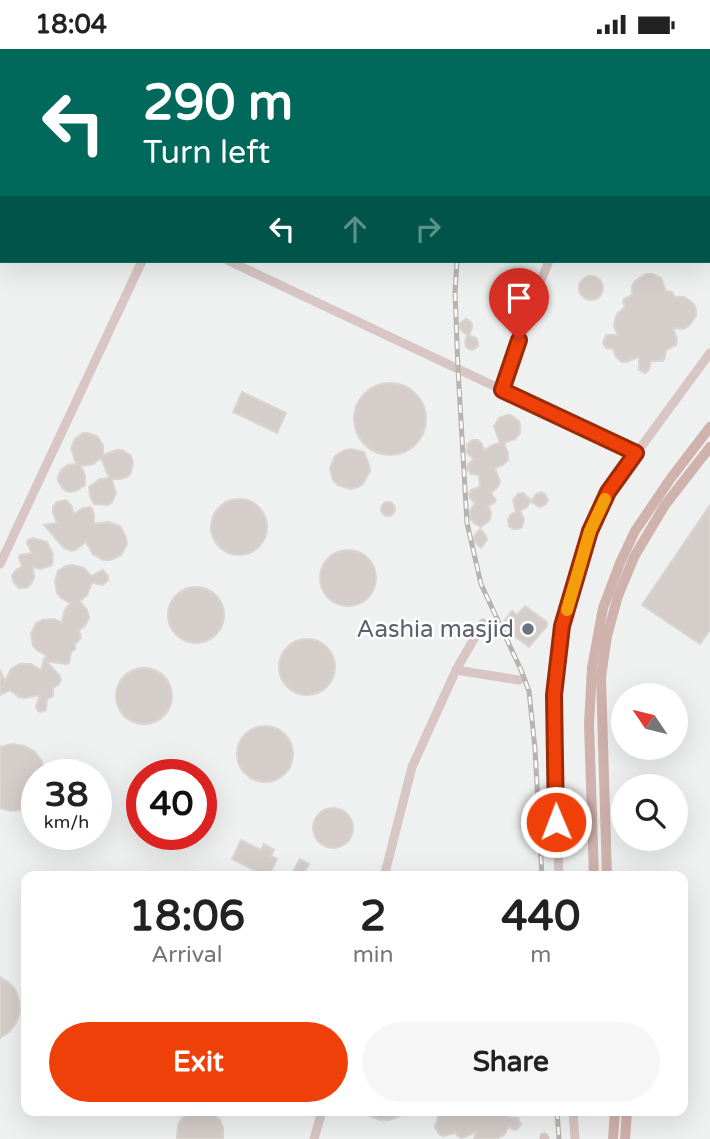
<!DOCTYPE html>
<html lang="en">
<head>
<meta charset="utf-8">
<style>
	:root { --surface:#fff; --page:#f6f6f6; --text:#222; --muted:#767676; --accent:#ef400a }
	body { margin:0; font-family:"Varela Round",sans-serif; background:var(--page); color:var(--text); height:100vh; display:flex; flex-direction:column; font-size:26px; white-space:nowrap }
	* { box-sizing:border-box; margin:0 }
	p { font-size:23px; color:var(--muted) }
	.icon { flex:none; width:38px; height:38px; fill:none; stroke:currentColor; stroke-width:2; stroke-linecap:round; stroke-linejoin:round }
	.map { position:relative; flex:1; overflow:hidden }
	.sheet { position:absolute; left:21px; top:822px; width:667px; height:245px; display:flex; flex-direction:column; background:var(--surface); border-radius:14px; box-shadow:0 7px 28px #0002 }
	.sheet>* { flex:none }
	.top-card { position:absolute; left:0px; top:0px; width:710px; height:214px; box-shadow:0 7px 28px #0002; background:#00695c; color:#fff; overflow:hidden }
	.needle { width:46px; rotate:305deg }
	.controls { position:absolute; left:611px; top:634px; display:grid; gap:14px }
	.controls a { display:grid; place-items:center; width:77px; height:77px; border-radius:50%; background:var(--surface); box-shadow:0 7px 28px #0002; font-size:35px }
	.speed { position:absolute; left:21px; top:710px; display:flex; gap:14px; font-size:35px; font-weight:700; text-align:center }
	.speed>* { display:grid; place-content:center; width:91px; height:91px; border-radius:50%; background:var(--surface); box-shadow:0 7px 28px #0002; line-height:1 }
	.speed small { font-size:18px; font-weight:400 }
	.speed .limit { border:10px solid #d22; background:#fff; color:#111 }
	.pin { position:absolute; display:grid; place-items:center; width:60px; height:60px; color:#fff; margin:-72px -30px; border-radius:50% 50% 50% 0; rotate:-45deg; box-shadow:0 0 7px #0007 }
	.pin .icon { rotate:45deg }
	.me { position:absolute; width:77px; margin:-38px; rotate:359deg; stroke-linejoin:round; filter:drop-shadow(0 0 5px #0008) }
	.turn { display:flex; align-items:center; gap:24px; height:147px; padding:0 28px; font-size:32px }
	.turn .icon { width:91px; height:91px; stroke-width:2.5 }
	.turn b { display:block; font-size:49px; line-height:60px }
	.lanes { display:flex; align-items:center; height:66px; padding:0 28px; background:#0003; justify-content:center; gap:35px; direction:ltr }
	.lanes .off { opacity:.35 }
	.eta { display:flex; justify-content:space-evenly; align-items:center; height:119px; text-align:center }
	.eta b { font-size:42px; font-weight:700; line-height:49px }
	.cta { display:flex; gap:14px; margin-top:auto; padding:14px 28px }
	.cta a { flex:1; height:80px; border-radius:42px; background:var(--accent); color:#fff; font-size:28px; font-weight:700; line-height:80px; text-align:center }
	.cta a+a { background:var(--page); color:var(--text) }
	.status { display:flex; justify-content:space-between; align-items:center; height:49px; padding:0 35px; background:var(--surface); direction:ltr }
	.status svg { height:19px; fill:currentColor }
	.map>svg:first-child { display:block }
	.building { fill:#d4cdca; stroke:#dbd5d2; stroke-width:2 }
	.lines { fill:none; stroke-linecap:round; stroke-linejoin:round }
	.minor { stroke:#d7c6c4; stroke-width:9 }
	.major { stroke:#d0b2ac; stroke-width:10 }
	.rail-casing { stroke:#b9b3b0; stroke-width:5 }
	.rail { stroke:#fff; stroke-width:2.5; stroke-dasharray:8; stroke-linecap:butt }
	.route-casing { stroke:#9b2a06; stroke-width:18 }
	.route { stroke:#ef400a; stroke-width:12 }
	.slow { stroke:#f59e0b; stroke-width:12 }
	.worship-dot { fill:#6b7280; stroke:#fff; stroke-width:2.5 }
	.labels { text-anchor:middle; stroke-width:5; stroke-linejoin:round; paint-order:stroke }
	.worship-label { font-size:24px; fill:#5b616d; stroke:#fff; text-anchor:end }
</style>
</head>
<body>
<div class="status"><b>18:04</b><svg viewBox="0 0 49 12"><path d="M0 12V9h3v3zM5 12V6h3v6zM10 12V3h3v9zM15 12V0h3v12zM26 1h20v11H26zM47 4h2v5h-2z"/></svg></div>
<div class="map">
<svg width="710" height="1090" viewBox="0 0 710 1090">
	<rect width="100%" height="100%" fill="#eef1f0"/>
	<g class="building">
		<polygon points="646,225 652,225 661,229 666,242 672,243 675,248 684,248 689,251 694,255 696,261 696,267 689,277 683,280 673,279 677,290 676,296 666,301 665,308 663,312 651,312 649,321 645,324 639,321 639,308 626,313 622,313 616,308 613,300 606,299 603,294 606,286 618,286 614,277 615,271 617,265 625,258 623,253 624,250 632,246 632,237 635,232"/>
		<circle cx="591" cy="239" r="12"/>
		<polygon points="466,270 470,272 472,275 472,279 469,286 476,289 478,293 478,297 473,301 469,300 466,298 465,294 467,286 462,282 459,278 460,274"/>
		<circle cx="390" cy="370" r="36"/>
		<polygon points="242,343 286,364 277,384 233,363"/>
		<polygon points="507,366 511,366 519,372 520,376 520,384 515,390 504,394 508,404 508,411 503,416 495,419 500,432 498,438 491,444 496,451 494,454 488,457 491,463 490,471 481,478 474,474 470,469 470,462 475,454 470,449 469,445 471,441 480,438 479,426 471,425 467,420 468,415 474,410 467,404 467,396 472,391 478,391 482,395 484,401 493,396 500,394 494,377 499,369"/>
		<polygon points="83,384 88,384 97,387 103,396 103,406 116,401 122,401 131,407 133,413 131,424 127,428 121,430 112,430 116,445 112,453 108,456 94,455 90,447 89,438 100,430 109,429 101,409 93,415 81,417 85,426 85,436 76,442 69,443 63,440 58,432 58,428 61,421 68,416 76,415 71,399 75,390"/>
		<polygon points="351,400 364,403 369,416 370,422 363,435 358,438 351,440 338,436 333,431 330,419 335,407 345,401"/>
		<polygon points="541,443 545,445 548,451 546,455 540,458 531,453 536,445"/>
		<polygon points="523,444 531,451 527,458 520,462 524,470 522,478 518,480 513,480 509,477 508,471 510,466 516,463 513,451 518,445"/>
		<circle cx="239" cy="478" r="28"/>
		<polygon points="66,451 71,456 74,465 83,459 91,458 94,465 94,475 108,473 120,477 126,488 127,495 121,506 110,511 103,511 93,505 86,493 75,501 71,502 64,499 44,476 57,474 53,464 53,458 57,453"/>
		<circle cx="388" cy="460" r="7"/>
		<polygon points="710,456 710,581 700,595 642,556"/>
		<polygon points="480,480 486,487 487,491 481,499 474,492 474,487"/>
		<polygon points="33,489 47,493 53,505 52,516 41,520 33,518 34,529 31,535 26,539 19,539 14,534 12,527 16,521 22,517 19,509 20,506 32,504 27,494 28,491"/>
		<circle cx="348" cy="529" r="28"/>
		<polygon points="72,516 84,519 91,527 103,521 108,527 108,531 103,536 92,534 87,546 80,552 87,561 89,569 85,577 79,581 81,589 75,595 75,600 71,603 69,614 66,615 46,612 60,627 61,631 59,635 53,639 53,647 47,650 46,661 41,663 38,662 36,658 40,646 25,649 19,648 10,641 0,646 0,621 5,632 11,620 20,615 31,615 41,621 44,610 47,607 37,601 33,597 31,585 36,574 42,571 54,570 62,574 64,563 70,554 61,549 57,544 55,532 58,522 66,517"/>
		<circle cx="196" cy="566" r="28"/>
		<polygon points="525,557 547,573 547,577 529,598 513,586 515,583 505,575 504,572 512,562 517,566"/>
		<circle cx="307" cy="618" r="28"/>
		<circle cx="144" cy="647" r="28"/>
		<circle cx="265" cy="705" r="28"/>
		<polygon points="12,695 24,697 34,702 41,711 46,726 37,726 37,752 31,757 22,761 11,762 0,759 0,698"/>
		<circle cx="333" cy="779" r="20"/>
		<polygon points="241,791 261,801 264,795 274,801 271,807 277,810 268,828 232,810"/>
		<polygon points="300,810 309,815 302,828 290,828"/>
		<polygon points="0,928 8,933 15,940 19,951 20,963 16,974 9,983 0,989"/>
		<polygon points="192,1062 209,1062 215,1066 220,1071 223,1079 223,1090 177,1090 178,1076 182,1069"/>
		<polygon points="360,1062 410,1062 410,1063 389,1071 380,1071"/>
		<polygon points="440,1062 506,1062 508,1068 518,1069 521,1076 516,1081 508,1078 505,1085 497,1090 474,1090 476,1083 462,1089 459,1088 455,1084 443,1087 439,1085 435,1078"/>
	</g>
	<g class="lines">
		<g class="minor">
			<polyline points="6,2 7,0"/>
			<polyline points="33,2 35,0"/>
			<polyline points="240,2 241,0"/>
			<polyline points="351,2 352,0"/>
			<polyline points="642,2 643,0"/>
			<polyline points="0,9 2,7"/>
			<polyline points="0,60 2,56"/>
			<polyline points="229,212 636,404"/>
			<polyline points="502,341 537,241 549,212"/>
			<polyline points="0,515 142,212"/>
			<polyline points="456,621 519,631"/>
			<polyline points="384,828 412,718 456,621 483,574"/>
			<polyline points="559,828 554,646 562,577 577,524 590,483 608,443 710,304"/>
			<polyline points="573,1062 575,1090"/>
			<polyline points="544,1088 545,1090"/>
			<polyline points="314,1090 322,1062"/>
		</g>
		<g class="major">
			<polyline points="594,828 589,675 592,619 603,559 620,514 635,482 671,429 710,378"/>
			<polyline points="607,828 601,628 607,587 618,547 634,508 665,456 710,398"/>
			<polyline points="613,1090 615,1062"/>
			<polyline points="625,1090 627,1062"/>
		</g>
		<defs>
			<g id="rail">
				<polyline points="534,2 534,0"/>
				<polyline points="457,212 455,243 458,320 467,474 481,535 521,621 529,642 535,700 542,828"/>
				<polyline points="557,1062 559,1090"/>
			</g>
		</defs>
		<use href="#rail" class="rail-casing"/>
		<use href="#rail" class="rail"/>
	</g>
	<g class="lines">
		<defs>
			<polyline id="route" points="519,291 502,341 636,404 608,443 590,482 562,577 554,646 556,773"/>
		</defs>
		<use href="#route" class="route-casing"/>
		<use href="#route" class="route"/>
		<polyline class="slow" points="567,561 590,482 605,450"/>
	</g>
	<circle class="worship-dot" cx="528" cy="580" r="7"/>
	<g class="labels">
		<g class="worship-label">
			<text x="514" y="588">Aashia masjid</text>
		</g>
	</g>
</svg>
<div class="controls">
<a><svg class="needle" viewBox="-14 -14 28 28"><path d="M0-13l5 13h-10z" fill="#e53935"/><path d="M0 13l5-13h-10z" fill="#767676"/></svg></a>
<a><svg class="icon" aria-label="search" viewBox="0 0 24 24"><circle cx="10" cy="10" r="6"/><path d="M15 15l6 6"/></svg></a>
</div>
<div class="speed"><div>38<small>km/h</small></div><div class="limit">40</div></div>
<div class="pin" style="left:519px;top:291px;background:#d93025"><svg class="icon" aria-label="arrive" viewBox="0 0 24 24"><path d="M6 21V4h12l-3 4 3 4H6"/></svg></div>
<svg class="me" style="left:556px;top:773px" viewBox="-20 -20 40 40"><circle r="17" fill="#ef400a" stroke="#fff" stroke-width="3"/><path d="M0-11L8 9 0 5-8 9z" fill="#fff"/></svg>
<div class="top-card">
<div class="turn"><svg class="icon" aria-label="left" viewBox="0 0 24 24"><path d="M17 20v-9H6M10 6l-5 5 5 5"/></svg><div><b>290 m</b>Turn left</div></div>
<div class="lanes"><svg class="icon" aria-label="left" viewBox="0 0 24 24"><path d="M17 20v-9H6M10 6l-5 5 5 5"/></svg><svg class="icon off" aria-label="ahead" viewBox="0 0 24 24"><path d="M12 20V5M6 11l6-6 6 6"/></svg><svg class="icon off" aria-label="right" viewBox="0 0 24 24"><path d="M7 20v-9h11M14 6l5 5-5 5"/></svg></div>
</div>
<section class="sheet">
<div class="eta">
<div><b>18:06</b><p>Arrival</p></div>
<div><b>2</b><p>min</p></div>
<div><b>440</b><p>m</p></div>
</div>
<div class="cta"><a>Exit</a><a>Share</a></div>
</section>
</div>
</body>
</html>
